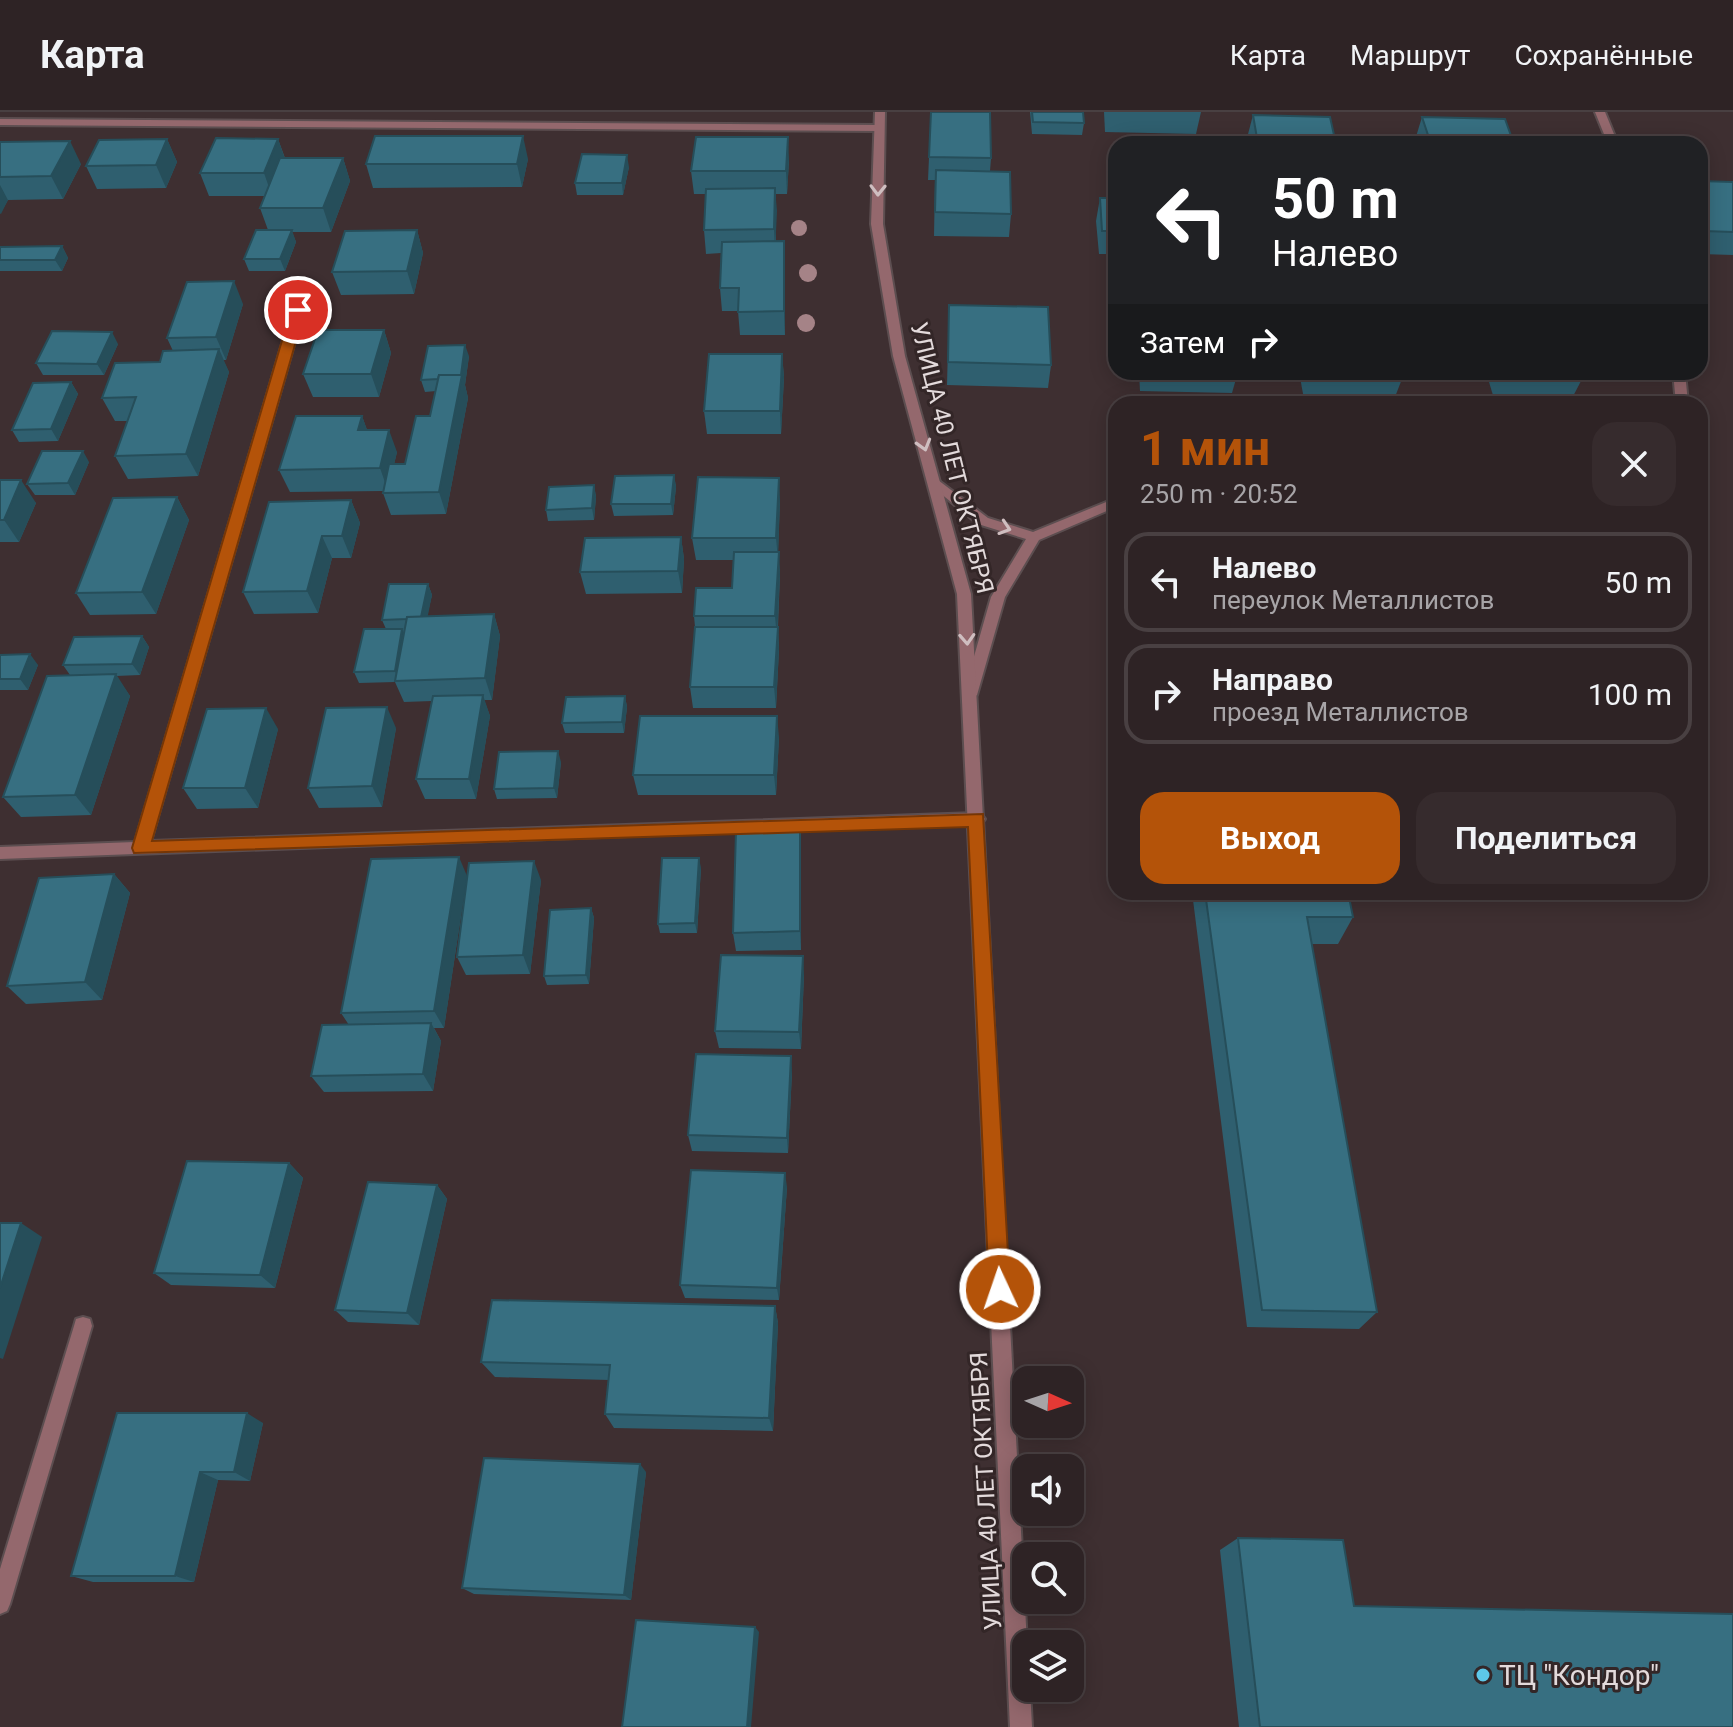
<!DOCTYPE html>
<html lang="ru">
<head>
<meta charset="utf-8">
<style>
	:root { --surface:#2e2325; --page:#362b2d; --text:#f1f3f6; --muted:#a7a4a7; --line:#494042; --accent:#b45309 }
	body { margin:0; font-family:Roboto,sans-serif; background:var(--page); color:var(--text); height:100vh; display:flex; flex-direction:column; font-size:30px; white-space:nowrap }
	* { box-sizing:border-box; margin:0 }
	p { font-size:26px; color:var(--muted) }
	.icon { flex:none; width:44px; height:44px; fill:none; stroke:currentColor; stroke-width:2; stroke-linecap:round; stroke-linejoin:round }
	.map { position:relative; flex:1; overflow:hidden }
	.panel { position:absolute; left:1108px; top:284px; width:600px; height:504px; display:flex; flex-direction:column; background:var(--surface); border-radius:24px; box-shadow:0 4px 20px #0003,0 0 0 2px var(--line) }
	.panel>* { flex:none }
	.banner { position:absolute; left:1108px; top:24px; width:600px; height:244px; border-radius:24px; box-shadow:0 4px 20px #0003,0 0 0 2px var(--line); background:#202124; color:#fff; overflow:hidden }
	.needle { width:52px; rotate:93deg }
	.tools { position:absolute; left:1012px; top:1254px; display:grid; gap:16px }
	.tools a { display:grid; place-items:center; width:72px; height:72px; border-radius:16px; background:var(--surface); box-shadow:0 4px 20px #0003,0 0 0 2px var(--line); font-size:40px }
	.pin { position:absolute; display:grid; place-items:center; width:68px; height:68px; color:#fff; margin:-34px; border:4px solid #fff; border-radius:50%; box-shadow:0 2px 8px #0007 }
	.me { position:absolute; width:88px; margin:-44px; rotate:357deg; stroke-linejoin:round; filter:drop-shadow(0 0 6px #0008) }
	.turn { display:flex; align-items:center; gap:28px; height:168px; padding:0 32px; font-size:36px }
	.turn .icon { width:104px; height:104px; stroke-width:2.5 }
	.turn b { display:block; font-size:56px; line-height:68px }
	.then { display:flex; align-items:center; height:76px; padding:0 32px; background:#0003; gap:16px; font-size:30px }
	.round { display:grid; place-items:center; flex:none; width:84px; height:84px; border-radius:24px; background:var(--page) }
	.headline { display:flex; align-items:center; justify-content:space-between; height:136px; padding:0 32px }
	h1 { font-size:48px; font-weight:700; line-height:60px; color:var(--accent) }
	.button { display:flex; gap:16px; margin-top:auto; padding:16px 32px }
	.button a { flex:1; height:92px; border-radius:24px; background:var(--accent); color:#fff; font-size:32px; font-weight:700; line-height:92px; text-align:center }
	.button a+a { background:var(--page); color:var(--text) }
	ul { padding:0; list-style:none }
	li { display:flex; align-items:center; gap:24px; height:100px; margin:0 16px 12px; padding:0 16px; border:4px solid var(--line); border-radius:24px }
	li div { flex:1 }
	li b { display:block; font-size:30px }
	li em { font-style:normal }
	header { display:flex; align-items:center; gap:48px; box-sizing:border-box; height:112px; padding:0 40px; background:var(--surface); border-bottom:2px solid var(--line) }
	header strong { font-size:38px }
	nav { display:flex; gap:44px; margin-inline-start:auto; font-size:28px }
	.map>svg:first-child { display:block }
	.lines { fill:none; stroke-linecap:round; stroke-linejoin:round }
	.minor-casing { stroke:#5c4e50; stroke-width:4 }
	.tertiary-casing { stroke:#5c4e50; stroke-width:4 }
	.minor { fill:#94686d; fill-rule:evenodd }
	.tertiary { fill:#94686d; fill-rule:evenodd }
	.tree { fill:#a58387 }
	.wall { fill:#2f5f6f }
	.shaded-wall { fill:#264e5a }
	.building { fill:#376f81; stroke:#264e5a; stroke-width:2 }
	.oneway { stroke:#cfbec0 }
	.route { fill:#b45309; stroke:#753606; stroke-width:2 }
	.poi-dot { fill:#5dc7e8; stroke:#332627; stroke-width:3 }
	.labels { text-anchor:middle; stroke-width:6; stroke-linejoin:round; paint-order:stroke }
	.street-label { font-size:24px; fill:#e3dadb; stroke:#332627 }
	.near-poi-label { font-size:28px; fill:#e3dadb; stroke:#332627; text-anchor:start }
</style>
</head>
<body>
<header>
<strong>Карта</strong>
<nav><a>Карта</a><a>Маршрут</a><a>Сохранённые</a></nav>
</header>
<div class="map">
<svg width="1733" height="1615" viewBox="0 0 1733 1615">
	<rect width="100%" height="100%" fill="#3e2f31"/>
	<g class="lines">
		<defs>
			<g id="minor">
				<polygon points="1595,0 1605,0 1618,32 1608,32"/>
				<polygon points="0,7 879,13 884,16 879,19 0,13"/>
				<polygon points="298,194 304,198 151,729 977,701 982,703 985,707 982,711 0,747 0,735 135,730 292,198"/>
				<polygon points="1673,260 1685,260 1688,292 1676,292"/>
				<polygon points="934,365 988,406 1033,420 1116,386 1116,395 1039,428 1005,485 977,583 970,588 963,583 991,485 1026,427 978,412 929,372 929,366"/>
				<polygon points="83,1205 90,1207 92,1214 10,1492 7,1499 0,1502 0,1457 74,1214 76,1207"/>
			</g>
			<polygon id="tertiary" points="875,0 885,0 883,112 905,244 971,482 1027,1532 1026,1576 1030,1576 1032,1615 1010,1615 957,482 893,244 871,112"/>
		</defs>
		<use href="#minor" class="minor-casing"/>
		<use href="#tertiary" class="tertiary-casing"/>
		<use href="#minor" class="minor"/>
		<use href="#tertiary" class="tertiary"/>
	</g>
	<g class="tree">
		<circle cx="799" cy="116" r="8"/>
		<circle cx="808" cy="161" r="9"/>
		<circle cx="806" cy="211" r="9"/>
	</g>
	<g class="wall">
		<polygon points="931,0 991,46 990,59 1011,102 1009,125 934,124 935,68 928,68"/>
		<polygon points="1030,0 1083,0 1084,11 1082,23 1032,22"/>
		<polygon points="1104,0 1201,0 1196,22 1105,20"/>
		<polygon points="1253,3 1336,32 1249,32 1247,26"/>
		<polygon points="1422,5 1514,32 1416,32 1415,28"/>
		<polygon points="167,27 177,50 166,76 97,77 86,54"/>
		<polygon points="278,27 285,46 343,46 350,69 331,120 292,120 296,130 285,159 249,159 244,147 268,118 260,96 265,84 209,84 200,61"/>
		<polygon points="0,30 81,52 63,87 8,88 0,102"/>
		<polygon points="528,47 522,75 373,76 366,52"/>
		<polygon points="789,48 787,82 776,82 776,129 784,129 785,223 740,223 738,199 722,199 720,176 721,141 706,142 704,118 706,82 694,82 691,59"/>
		<polygon points="629,55 623,83 577,83 575,71"/>
		<polygon points="1700,69 1733,70 1733,143 1700,142"/>
		<polygon points="1100,86 1116,86 1116,142 1099,142 1096,109"/>
		<polygon points="417,118 423,141 414,182 341,183 332,160"/>
		<polygon points="62,134 68,146 62,159 0,159 0,135"/>
		<polygon points="243,192 226,248 223,248 229,260 198,364 128,367 115,344 128,309 115,309 102,286 160,250 173,239 167,226"/>
		<polygon points="949,193 1051,253 1048,276 947,273"/>
		<polygon points="384,218 391,241 379,285 313,285 303,262"/>
		<polygon points="118,232 104,263 43,263 36,251"/>
		<polygon points="782,242 784,265 781,322 707,322 704,299"/>
		<polygon points="469,244 465,273 468,286 446,402 391,403 383,381 383,379 290,380 279,358 362,304 367,318 397,340 394,352 405,352 430,304 436,279 425,280 421,268"/>
		<polygon points="1139,260 1238,260 1232,281 1140,279"/>
		<polygon points="1299,260 1400,260 1402,267 1393,290 1304,287"/>
		<polygon points="1486,260 1578,260 1581,269 1569,292 1495,290"/>
		<polygon points="71,270 78,282 58,329 19,330 12,318"/>
		<polygon points="89,350 75,383 35,383 27,372"/>
		<polygon points="674,363 676,375 673,403 614,404 611,392"/>
		<polygon points="0,368 36,391 19,430 0,430"/>
		<polygon points="594,373 596,385 594,408 548,409 546,398"/>
		<polygon points="177,385 189,408 156,502 90,503 76,481"/>
		<polygon points="351,388 360,411 351,446 332,446 318,501 254,502 243,480"/>
		<polygon points="780,388 778,440 780,462 778,515 779,537 776,596 693,596 690,575 695,515 694,504 732,476 734,448 696,448 692,426"/>
		<polygon points="681,425 684,447 682,481 586,482 580,460"/>
		<polygon points="428,472 432,483 427,504 494,502 500,524 492,588 484,588 490,604 476,687 425,687 416,667 432,589 404,590 395,570 359,571 354,560 386,517 382,508"/>
		<polygon points="142,524 149,535 140,563 116,564 130,584 91,703 21,705 3,685 70,563 63,553"/>
		<polygon points="0,543 38,553 28,578 0,578"/>
		<polygon points="625,584 627,595 624,621 565,621 562,611"/>
		<polygon points="396,616 382,695 319,696 308,676"/>
		<polygon points="278,617 258,696 197,697 183,676"/>
		<polygon points="779,625 776,683 638,683 633,663"/>
		<polygon points="561,650 557,686 497,687 494,677"/>
		<polygon points="800,717 801,737 801,838 736,839 733,821"/>
		<polygon points="701,756 697,821 660,821 658,812"/>
		<polygon points="114,762 130,781 102,888 26,892 7,874"/>
		<polygon points="467,764 444,916 434,916 441,929 433,979 324,980 311,964 349,913 341,901"/>
		<polygon points="541,768 530,862 466,863 457,845"/>
		<polygon points="1192,780 1348,780 1353,805 1338,832 1312,832 1377,1200 1359,1217 1247,1215"/>
		<polygon points="591,796 594,806 589,872 547,873 544,864"/>
		<polygon points="804,862 801,937 719,936 715,919"/>
		<polygon points="792,960 788,1041 692,1039 688,1023"/>
		<polygon points="289,1051 303,1066 275,1176 171,1173 154,1161"/>
		<polygon points="437,1073 447,1087 419,1213 348,1210 335,1198"/>
		<polygon points="787,1075 779,1188 685,1186 680,1173"/>
		<polygon points="775,1194 778,1211 773,1319 614,1316 605,1302 609,1268 495,1265 481,1250"/>
		<polygon points="117,1301 263,1311 250,1369 218,1368 194,1470 93,1470 71,1464"/>
		<polygon points="646,1360 631,1488 474,1482 462,1476"/>
		<polygon points="1238,1426 1354,1494 1733,1615 1239,1615 1220,1438"/>
	</g>
	<g class="shaded-wall">
		<polygon points="523,24 528,47 522,75 517,52"/>
		<polygon points="788,25 789,48 787,82 786,59"/>
		<polygon points="167,27 177,50 166,76 156,53"/>
		<polygon points="278,27 286,50 272,84 264,61"/>
		<polygon points="70,29 81,52 63,87 51,64"/>
		<polygon points="627,43 629,55 623,83 622,71"/>
		<polygon points="343,46 350,69 331,120 323,96"/>
		<polygon points="0,73 8,88 1,102 0,101"/>
		<polygon points="775,76 777,99 775,141 774,117"/>
		<polygon points="292,118 296,130 285,159 280,147"/>
		<polygon points="417,118 423,141 414,182 407,159"/>
		<polygon points="784,129 785,152 785,223 784,199"/>
		<polygon points="62,134 68,146 62,159 55,148"/>
		<polygon points="234,169 243,192 226,248 216,225"/>
		<polygon points="384,218 391,241 379,285 371,262"/>
		<polygon points="112,220 118,232 104,263 97,252"/>
		<polygon points="465,233 469,244 465,273 468,286 446,402 439,380"/>
		<polygon points="219,237 229,260 198,364 186,342"/>
		<polygon points="782,242 784,265 781,322 780,299"/>
		<polygon points="71,270 78,282 58,329 51,317"/>
		<polygon points="362,304 370,326 358,318"/>
		<polygon points="389,318 397,340 388,379 380,356"/>
		<polygon points="83,339 89,350 75,383 68,371"/>
		<polygon points="674,363 676,375 673,403 671,392"/>
		<polygon points="779,366 780,388 778,448 776,426"/>
		<polygon points="21,368 36,391 19,430 4,408"/>
		<polygon points="594,373 596,385 594,408 592,396"/>
		<polygon points="177,385 189,408 156,502 142,480"/>
		<polygon points="351,388 360,411 351,446 342,424"/>
		<polygon points="322,424 332,446 318,501 307,479"/>
		<polygon points="681,425 684,447 682,481 678,459"/>
		<polygon points="779,440 780,462 777,526 775,504"/>
		<polygon points="428,472 432,483 425,518 420,507"/>
		<polygon points="494,502 500,524 492,588 485,566"/>
		<polygon points="778,515 779,537 776,596 774,575"/>
		<polygon points="402,517 407,528 399,570 395,559"/>
		<polygon points="142,524 149,535 140,563 132,552"/>
		<polygon points="30,542 38,553 28,578 20,567"/>
		<polygon points="116,562 130,584 91,703 75,683"/>
		<polygon points="483,583 490,604 476,687 469,667"/>
		<polygon points="625,584 627,595 624,621 622,610"/>
		<polygon points="387,595 396,616 382,695 372,674"/>
		<polygon points="266,596 278,617 258,696 245,676"/>
		<polygon points="777,604 779,625 776,683 774,663"/>
		<polygon points="558,639 561,650 557,686 554,676"/>
		<polygon points="800,717 801,737 801,838 800,819"/>
		<polygon points="459,745 467,764 444,916 434,899"/>
		<polygon points="699,746 701,756 697,821 695,811"/>
		<polygon points="534,749 541,768 530,862 523,843"/>
		<polygon points="114,762 130,781 102,888 85,870"/>
		<polygon points="591,796 594,806 589,872 586,863"/>
		<polygon points="803,844 804,862 801,937 799,920"/>
		<polygon points="431,911 441,929 433,979 423,962"/>
		<polygon points="791,944 792,960 788,1041 787,1026"/>
		<polygon points="289,1051 303,1066 275,1176 260,1163"/>
		<polygon points="785,1061 787,1075 779,1188 777,1176"/>
		<polygon points="437,1073 447,1087 419,1213 407,1201"/>
		<polygon points="21,1111 42,1125 3,1247 0,1246 0,1176"/>
		<polygon points="775,1194 778,1211 773,1319 769,1306"/>
		<polygon points="247,1301 263,1311 250,1369 234,1360"/>
		<polygon points="640,1352 646,1360 631,1488 624,1483"/>
		<polygon points="200,1360 218,1368 194,1470 175,1464"/>
		<polygon points="755,1515 759,1520 751,1615 747,1615"/>
	</g>
	<g class="building">
		<polygon points="931,0 990,0 991,46 929,45"/>
		<polygon points="1032,0 1083,0 1084,11 1033,10"/>
		<polygon points="1253,3 1330,5 1336,32 1258,32"/>
		<polygon points="1422,5 1505,7 1514,32 1431,32"/>
		<polygon points="375,24 523,24 517,52 366,52"/>
		<polygon points="696,25 788,25 786,59 691,59"/>
		<polygon points="216,26 278,27 264,61 200,61"/>
		<polygon points="167,27 156,53 86,54 99,28"/>
		<polygon points="70,29 51,64 0,65 0,30"/>
		<polygon points="582,42 627,43 622,71 575,71"/>
		<polygon points="280,46 343,46 323,96 260,96"/>
		<polygon points="936,58 1010,60 1011,102 935,100"/>
		<polygon points="1700,69 1733,70 1733,120 1704,119 1700,110"/>
		<polygon points="775,76 774,117 704,118 706,77"/>
		<polygon points="1100,86 1116,86 1116,119 1102,119"/>
		<polygon points="256,118 292,118 280,147 244,147"/>
		<polygon points="417,118 407,159 332,160 345,119"/>
		<polygon points="784,129 784,199 738,200 739,176 720,176 722,130"/>
		<polygon points="62,134 55,148 0,148 0,135"/>
		<polygon points="234,169 216,225 167,226 187,170"/>
		<polygon points="949,193 1048,195 1051,253 948,250"/>
		<polygon points="318,218 384,218 371,262 303,262"/>
		<polygon points="52,219 112,220 97,252 36,251"/>
		<polygon points="465,233 461,263 439,263 438,267 421,268 428,234"/>
		<polygon points="219,237 186,342 115,344 136,285 102,286 115,251 160,250 163,239"/>
		<polygon points="709,242 782,242 780,299 704,299"/>
		<polygon points="1311,260 1400,260 1402,267 1312,264"/>
		<polygon points="1503,260 1578,260 1581,269 1505,267"/>
		<polygon points="439,263 462,263 439,380 383,381 389,352 405,352 416,304 430,304"/>
		<polygon points="71,270 51,317 12,318 33,271"/>
		<polygon points="296,304 362,304 358,318 389,318 380,356 279,358"/>
		<polygon points="42,339 83,339 68,371 27,372"/>
		<polygon points="674,363 671,392 611,392 615,364"/>
		<polygon points="698,365 779,366 776,426 692,426"/>
		<polygon points="0,368 21,368 4,408 0,408"/>
		<polygon points="594,373 592,396 546,398 549,375"/>
		<polygon points="177,385 142,480 76,481 113,386"/>
		<polygon points="351,388 342,424 322,424 307,479 243,480 269,390"/>
		<polygon points="681,425 678,459 580,460 585,426"/>
		<polygon points="734,440 779,440 775,504 694,504 696,476 732,476"/>
		<polygon points="389,472 428,472 421,505 407,505 407,507 382,508"/>
		<polygon points="494,502 485,566 395,569 407,505"/>
		<polygon points="695,515 778,515 774,575 690,575"/>
		<polygon points="364,517 402,517 395,559 354,560"/>
		<polygon points="142,524 132,552 63,553 74,525"/>
		<polygon points="30,542 20,567 0,567 0,543"/>
		<polygon points="116,562 75,683 3,685 47,564"/>
		<polygon points="483,583 469,667 416,667 433,584"/>
		<polygon points="625,584 622,610 562,611 566,585"/>
		<polygon points="387,595 372,674 308,676 326,596"/>
		<polygon points="266,596 245,676 183,676 207,597"/>
		<polygon points="640,604 777,604 774,663 633,663"/>
		<polygon points="558,639 554,676 494,677 499,640"/>
		<polygon points="800,717 800,819 733,821 736,719"/>
		<polygon points="459,745 434,899 341,901 371,747"/>
		<polygon points="662,746 699,746 695,811 658,812"/>
		<polygon points="534,749 523,843 457,845 469,751"/>
		<polygon points="114,762 85,870 7,874 39,766"/>
		<polygon points="1205,780 1348,780 1353,805 1307,805 1377,1200 1262,1198"/>
		<polygon points="591,796 586,863 544,864 550,798"/>
		<polygon points="721,843 803,844 799,920 715,919"/>
		<polygon points="431,911 423,962 311,964 322,913"/>
		<polygon points="696,942 791,944 787,1026 688,1023"/>
		<polygon points="187,1049 289,1051 260,1163 154,1161"/>
		<polygon points="691,1058 785,1061 777,1176 680,1173"/>
		<polygon points="368,1070 437,1073 407,1201 335,1198"/>
		<polygon points="0,1111 21,1111 0,1176"/>
		<polygon points="492,1188 775,1194 769,1306 605,1302 610,1253 481,1250"/>
		<polygon points="117,1301 247,1301 234,1360 200,1360 175,1464 71,1464"/>
		<polygon points="484,1346 640,1352 624,1483 462,1476"/>
		<polygon points="1238,1426 1343,1428 1354,1494 1733,1502 1733,1615 1260,1615"/>
		<polygon points="636,1508 755,1515 747,1615 622,1615"/>
	</g>
	<defs><path id="oneway-chevron" d="M-2-3.5L2.5 0L-2 3.5" fill="none" stroke-width="1.6" stroke-linecap="round" stroke-linejoin="round" transform="scale(2)"/></defs>
	<g class="oneway">
		<use href="#oneway-chevron" transform="translate(878 78) rotate(91)"/>
		<use href="#oneway-chevron" transform="translate(924 333) rotate(74)"/>
		<use href="#oneway-chevron" transform="translate(1005 416) rotate(18)"/>
		<use href="#oneway-chevron" transform="translate(967 527) rotate(87)"/>
	</g>
	<polygon class="route" points="298,194 305,198 152,729 983,702 1010,1177 1007,1184 1000,1187 992,1184 989,1177 968,715 134,741 132,736 291,198"/>
	<circle class="poi-dot" cx="1483" cy="1563" r="8"/>
	<g class="labels">
		<g class="street-label">
			<text transform="translate(952 346) rotate(76)" y="8">УЛИЦА 40 ЛЕТ ОКТЯБРЯ</text>
			<text transform="translate(986 1379) rotate(-93)" y="8">УЛИЦА 40 ЛЕТ ОКТЯБРЯ</text>
		</g>
		<g class="near-poi-label">
			<text x="1499" y="1573">ТЦ "Кондор"</text>
		</g>
	</g>
</svg>
<div class="tools">
<a><svg class="needle" viewBox="-14 -14 28 28"><path d="M0-13l5 13h-10z" fill="#e53935"/><path d="M0 13l5-13h-10z" fill="#a7a4a7"/></svg></a>
<a><svg class="icon" aria-label="sound" viewBox="0 0 24 24"><path d="M4 9h4l5-4v14l-5-4H4zM17 9q2 3 0 6"/></svg></a>
<a><svg class="icon" aria-label="search" viewBox="0 0 24 24"><circle cx="10" cy="10" r="6"/><path d="M15 15l6 6"/></svg></a>
<a><svg class="icon" aria-label="layers" viewBox="0 0 24 24"><path d="M12 4l9 5-9 5-9-5zM3 14l9 5 9-5"/></svg></a>
</div>
<div class="pin" style="left:298px;top:198px;background:#d93025"><svg class="icon" aria-label="arrive" viewBox="0 0 24 24"><path d="M6 21V4h12l-3 4 3 4H6"/></svg></div>
<svg class="me" style="left:1000px;top:1177px" viewBox="-20 -20 40 40"><circle r="17" fill="#b45309" stroke="#fff" stroke-width="3"/><path d="M0-11L8 9 0 5-8 9z" fill="#fff"/></svg>
<div class="banner">
<div class="turn"><svg class="icon" aria-label="left" viewBox="0 0 24 24"><path d="M17 20v-9H6M10 6l-5 5 5 5"/></svg><div><b>50 m</b>Налево</div></div>
<div class="then">Затем<svg class="icon" aria-label="right" viewBox="0 0 24 24"><path d="M7 20v-9h11M14 6l5 5-5 5"/></svg></div>
</div>
<section class="panel">
<div class="headline"><div><h1>1 мин</h1><p>250 m · 20:52</p></div><a class="round"><svg class="icon" aria-label="close" viewBox="0 0 24 24"><path d="M6 6l12 12M18 6L6 18"/></svg></a></div>
<ul>
<li><svg class="icon" aria-label="left" viewBox="0 0 24 24"><path d="M17 20v-9H6M10 6l-5 5 5 5"/></svg><div><b>Налево</b><p>переулок Металлистов</p></div><em>50 m</em></li>
<li><svg class="icon" aria-label="right" viewBox="0 0 24 24"><path d="M7 20v-9h11M14 6l5 5-5 5"/></svg><div><b>Направо</b><p>проезд Металлистов</p></div><em>100 m</em></li>
</ul>
<div class="button"><a>Выход</a><a>Поделиться</a></div>
</section>
</div>
</body>
</html>
